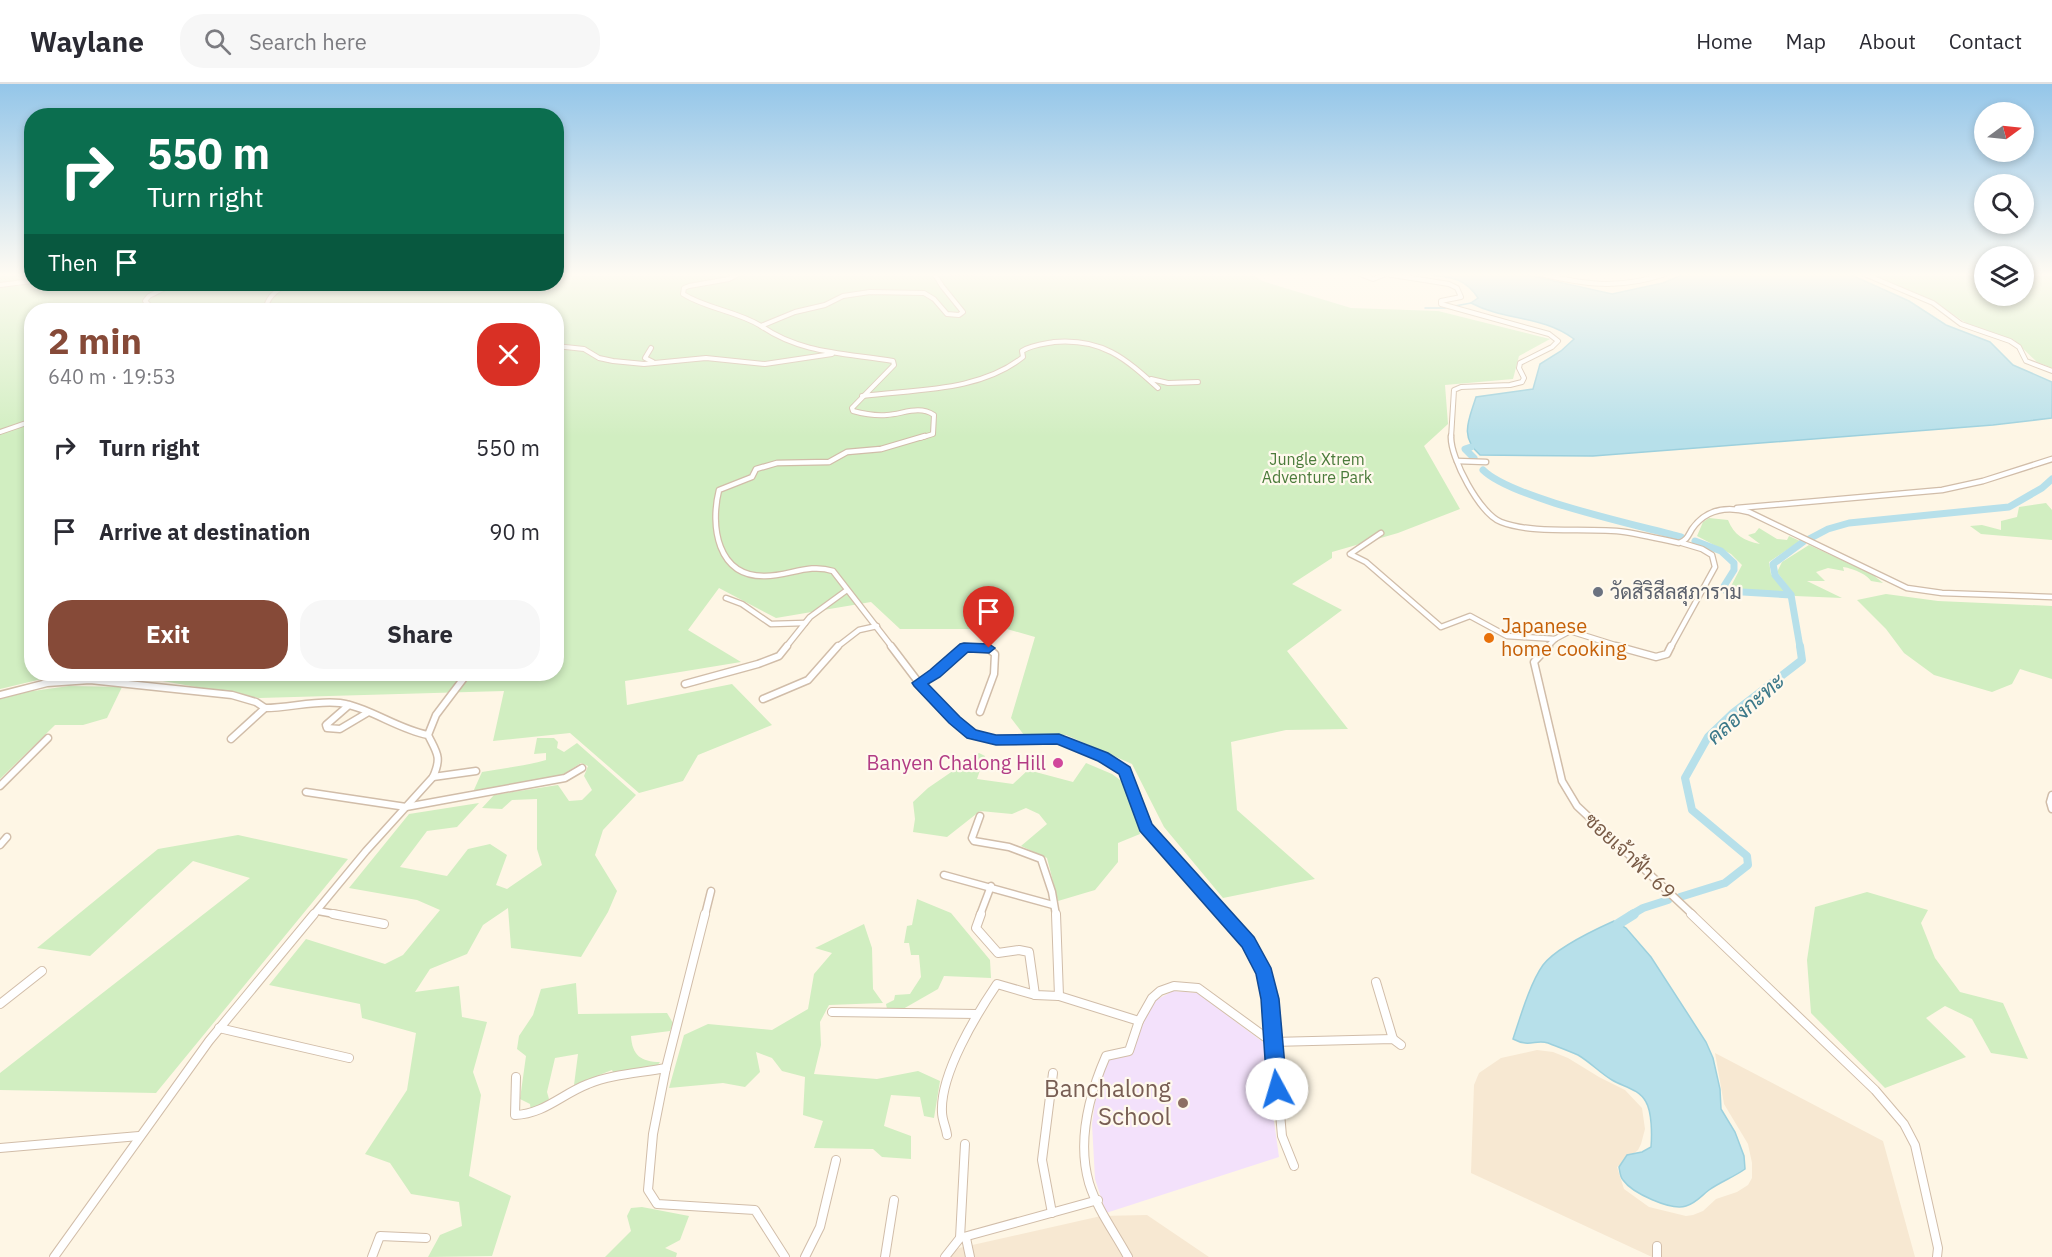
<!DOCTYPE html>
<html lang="en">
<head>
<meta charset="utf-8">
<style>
	:root { --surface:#fff; --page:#f7f7f7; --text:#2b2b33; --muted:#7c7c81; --line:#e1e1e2; --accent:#864a38 }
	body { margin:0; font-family:"IBM Plex Sans",Sarabun,sans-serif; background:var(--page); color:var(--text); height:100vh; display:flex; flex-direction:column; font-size:22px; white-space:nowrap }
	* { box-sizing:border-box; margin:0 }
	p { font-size:20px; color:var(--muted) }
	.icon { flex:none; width:33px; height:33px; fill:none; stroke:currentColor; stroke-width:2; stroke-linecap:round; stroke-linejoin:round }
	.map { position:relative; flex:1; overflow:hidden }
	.drawer { position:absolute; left:24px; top:219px; width:540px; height:378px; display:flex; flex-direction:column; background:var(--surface); border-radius:24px; box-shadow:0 3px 9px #0003 }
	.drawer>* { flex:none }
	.guide { position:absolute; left:24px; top:24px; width:540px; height:183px; border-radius:24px; box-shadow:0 3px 9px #0003; background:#0b6e4f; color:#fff; overflow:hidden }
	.needle { width:39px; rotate:75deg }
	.tools { position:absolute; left:1974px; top:18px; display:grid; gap:12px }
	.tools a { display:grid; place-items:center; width:60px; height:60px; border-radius:50%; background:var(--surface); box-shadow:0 3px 9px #0003; font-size:30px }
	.pin { position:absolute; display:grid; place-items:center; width:51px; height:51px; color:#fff; margin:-62px -26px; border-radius:50% 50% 50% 0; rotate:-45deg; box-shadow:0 0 6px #0007 }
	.pin .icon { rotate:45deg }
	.me { position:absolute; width:66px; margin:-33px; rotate:354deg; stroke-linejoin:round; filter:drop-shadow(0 0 4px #0008) }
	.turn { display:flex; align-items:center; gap:21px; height:126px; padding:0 24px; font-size:27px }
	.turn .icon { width:78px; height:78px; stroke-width:2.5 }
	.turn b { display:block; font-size:42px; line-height:51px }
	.then { display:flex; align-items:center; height:57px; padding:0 24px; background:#0003; gap:12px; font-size:22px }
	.round { display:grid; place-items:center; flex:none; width:63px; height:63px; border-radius:24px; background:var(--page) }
	.summary { display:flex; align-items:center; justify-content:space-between; height:102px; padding:0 24px }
	h1 { font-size:36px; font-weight:800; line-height:45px; color:var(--accent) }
	.cta { display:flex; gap:12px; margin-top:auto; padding:12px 24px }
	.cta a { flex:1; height:69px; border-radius:24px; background:var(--accent); color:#fff; font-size:24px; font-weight:800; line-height:69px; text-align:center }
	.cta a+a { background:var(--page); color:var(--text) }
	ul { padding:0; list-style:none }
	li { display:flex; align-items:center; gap:18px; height:84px; padding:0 24px }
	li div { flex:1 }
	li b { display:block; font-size:22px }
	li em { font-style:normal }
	header { display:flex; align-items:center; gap:36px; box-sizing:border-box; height:84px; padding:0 30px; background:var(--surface); border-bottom:2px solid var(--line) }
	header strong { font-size:28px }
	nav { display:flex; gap:33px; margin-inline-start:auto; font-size:21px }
	.search { width:420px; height:54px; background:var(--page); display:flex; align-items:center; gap:15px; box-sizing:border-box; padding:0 21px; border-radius:24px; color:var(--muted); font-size:22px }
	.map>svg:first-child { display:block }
	.residential { fill:#f7e8d2 }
	.education { fill:#f3e1fb }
	.green { fill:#d1eec1 }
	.water { fill:#b7e0ea; stroke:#9cd0dd; stroke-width:1.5 }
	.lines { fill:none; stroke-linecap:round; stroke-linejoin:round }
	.stream { stroke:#9cd0dd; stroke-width:1.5 }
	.canal-far2 { stroke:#b7e0ea; stroke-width:7 }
	.canal-far1 { stroke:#b7e0ea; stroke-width:8 }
	.canal { stroke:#b7e0ea; stroke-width:10 }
	.street-far3-casing { stroke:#d1bda9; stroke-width:6 }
	.street-far2-casing { stroke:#d1bda9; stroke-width:7 }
	.street-far1-casing { stroke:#d1bda9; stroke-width:9 }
	.street-casing { stroke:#d1bda9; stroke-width:10 }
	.street-far3 { stroke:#fff; stroke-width:4 }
	.street-far2 { stroke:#fff; stroke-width:4.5 }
	.street-far1 { stroke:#fff; stroke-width:6 }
	.street { stroke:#fff; stroke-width:8 }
	.route { fill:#1a73e8; stroke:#114b97; stroke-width:1.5 }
	.worship-dot { fill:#6b7280; stroke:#fff9ed; stroke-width:2 }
	.food-dot { fill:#e8710a; stroke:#fff9ed; stroke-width:2 }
	.hotel-dot { fill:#d1479c; stroke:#fff9ed; stroke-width:2 }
	.education-dot { fill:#8d6e63; stroke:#fff9ed; stroke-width:2 }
	.labels { text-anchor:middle; stroke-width:4.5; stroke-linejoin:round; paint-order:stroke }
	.far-park-label { font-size:16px; fill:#4b7b3b; stroke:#fff9ed }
	.worship-label { font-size:20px; fill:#5b616d; stroke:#fff9ed; text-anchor:start }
	.food-label { font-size:20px; fill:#c56008; stroke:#fff9ed; text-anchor:start }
	.hotel-label { font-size:20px; fill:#b23c85; stroke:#fff9ed; text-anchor:end }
	.street-label { font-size:20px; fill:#7a5c47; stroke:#fff9ed }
	.water-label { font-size:21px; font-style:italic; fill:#3b7889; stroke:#fff9ed }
	.near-education-label { font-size:24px; fill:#785e54; stroke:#fff9ed; text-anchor:end }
</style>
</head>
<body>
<header>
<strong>Waylane</strong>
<div class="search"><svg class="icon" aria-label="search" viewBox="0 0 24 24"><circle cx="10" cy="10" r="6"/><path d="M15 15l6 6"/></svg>Search here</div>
<nav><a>Home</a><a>Map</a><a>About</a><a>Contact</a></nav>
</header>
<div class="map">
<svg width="2052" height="1173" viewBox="0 0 2052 1173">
	<rect width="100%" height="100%" fill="#fef6e5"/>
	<g class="residential">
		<polygon points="1537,966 1553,968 1568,974 1599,993 1625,1006 1642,1024 1645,1045 1641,1060 1638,1066 1617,1083 1624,1105 1649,1123 1686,1132 1693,1131 1703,1127 1716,1115 1737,1108 1748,1101 1752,1094 1752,1079 1748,1060 1724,1020 1715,969 1883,1057 1915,1173 1652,1173 1471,1089 1474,1001 1479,989 1501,974"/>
		<polygon points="1147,1131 1209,1173 949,1173 959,1164 1101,1132"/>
	</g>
	<polygon class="education" points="1173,907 1197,909 1263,958 1279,1073 1106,1129 1095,1095 1092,1040 1098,998 1108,976 1132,971 1144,937 1156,916"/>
	<g class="green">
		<polygon points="0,189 31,189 32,200 556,200 557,189 1251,189 1262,197 1351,224 1438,227 1550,255 1519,272 1513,295 1445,301 1448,340 1424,362 1460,425 1398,449 1332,468 1332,474 1292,500 1342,526 1287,567 1348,645 1286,646 1231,658 1237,726 1315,795 1223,814 1164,743 1132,680 1066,651 1024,651 1011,634 1035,553 1007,545 900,545 871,518 776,534 719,504 688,546 741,578 625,597 627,621 732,600 772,641 698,671 683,697 639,709 570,649 493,657 504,607 259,614 123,590 556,590 556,226 32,226 32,590 82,590 46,594 0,605"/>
		<polygon points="1862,189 1984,189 1984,212 2024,212 2024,189 2052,189 2052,284 2037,278 2014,256 1966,239 1938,220"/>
		<polygon points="2046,419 2052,426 2052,456 1981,450 1970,442 1982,441 2001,446 2001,437 2017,433 2019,423"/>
		<path d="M1709 434 1728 436C1734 451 1744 457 1760 460L1748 451 1755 449 1759 444 1777 455 1787 456 1789 452 1800 457 1769 478 1771 490 1786 509 1729 506 1742 481 1731 470 1697 452 1703 438Z"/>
		<path d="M1809 461 1872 490 1883 499 1871 497C1867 490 1851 484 1843 483L1844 487 1828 484 1816 488 1825 497H1807L1842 514 1795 512 1777 488 1782 478Z"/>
		<polygon points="1886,510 1938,517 2052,522 2052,595 2020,585 2012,600 1992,608 1934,591 1904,569 1886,545 1857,516"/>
		<polygon points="69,602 122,603 107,634 83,641 55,641 0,695 0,615 26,608"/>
		<path d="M537 654H554L558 658 557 664 564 668 577 659 636 711 603 746 595 771 617 807 608 828 581 873 511 864 508 824 483 841 467 870 430 885 415 908 459 902 462 933 487 938 473 988 481 1011 469 1092 511 1112 492 1172 428 1173 440 1151 462 1142 459 1118 411 1110 390 1079 365 1070 407 1006 416 949 362 934 360 920 269 901 306 855 385 880 403 871 440 826 417 816 349 804 409 730 479 719 457 743 427 747 400 783 447 792 468 765 490 760 507 771 496 801 507 805 542 781 537 765V715L512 716 502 725 482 724 494 711 558 701 569 717 582 716 592 706 584 692 588 682 581 679 560 692 473 708 482 688C503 684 525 682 546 676V669L534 670Z"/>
		<polygon points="979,669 985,672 977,695 1013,700 1028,686 1073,698 1086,679 1112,690 1127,701 1140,750 1118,759 1118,778 1095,806 1058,817 1047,774 1021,762 1047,740 1039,730 1026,724 1012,730 980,727 947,753 913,748 915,735 913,718 928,704"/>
		<polygon points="238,751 348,775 156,1009 0,1006 0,989 250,794 193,777 90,872 37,864 158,765"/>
		<polygon points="1867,808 1928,826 1921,839 1935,874 1960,908 2003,919 2028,975 1991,969 1972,935 1945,922 1926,934 1966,973 1885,1004 1811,929 1807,876 1815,823"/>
		<polygon points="917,815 951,829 990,876 991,894 944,892 938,905 903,925 887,925 886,920 894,916 895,911 910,910 921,893 919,871 911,871 909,859 904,859 907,842 912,841"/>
		<polygon points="864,840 872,864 873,905 883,919 829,921 820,938 821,961 814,990 877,995 918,987 940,997 934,1034 924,1032 920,1013 891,1011 884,1042 911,1052 911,1075 882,1073 873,1065 814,1064 823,1037 803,1031 805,993 782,987 772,974 756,968 760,988 745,1003 723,999 669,1004 684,951 708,940 772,946 808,925 814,890 832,869 815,864"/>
		<path d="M576 899 578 930 667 929 673 939 670 947 631 952C632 971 641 978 660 978L657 982 614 990 612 986 574 1001 578 970 555 974 547 1008 549 1015 544 1022 531 1028 530 1020 520 1015 526 972 517 965 519 952 533 931 541 905Z"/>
		<polygon points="642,1123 689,1132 680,1156 665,1164 677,1169 676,1173 605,1173 631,1147 627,1132 631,1124"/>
	</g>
	<g class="water">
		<path d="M1419 189H1518L1612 210 1663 199 1686 189H1847L1909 217 1946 241 1990 258 2013 281 2052 298V334L1993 341 1593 372 1480 371C1459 352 1469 336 1476 313L1533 305 1540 280 1561 267 1574 255C1542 231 1505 237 1471 219L1478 214C1463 190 1445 194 1419 189Z"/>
		<path d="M1614 837 1626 844 1651 873 1706 958 1713 974 1720 1005 1721 1025 1735 1048 1744 1072 1745 1085C1734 1093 1720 1098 1709 1106 1701 1112 1696 1119 1686 1122 1671 1127 1632 1109 1623 1096 1620 1093 1620 1088 1619 1083L1627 1071 1642 1068 1651 1063C1652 1051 1652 1028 1646 1018 1639 1005 1624 1003 1612 996 1600 989 1590 978 1578 971 1569 967 1558 963 1548 959 1535 955 1530 964 1513 955 1520 934 1530 899 1543 881 1556 864 1594 846 1614 837Z"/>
	</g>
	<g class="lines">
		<g class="stream">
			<polyline points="1455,222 1471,219"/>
			<polyline points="1425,224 1446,224"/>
		</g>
		<g class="canal-far2">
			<polyline points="1471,363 1465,365 1474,374"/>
			<path d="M1483 386C1511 414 1637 441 1681 453"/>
			<polyline points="1809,455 1828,445 1849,439 2009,423 2042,404 2052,395"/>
			<polyline points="1695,457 1721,467 1734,479 1734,486 1724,502 1726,507 1791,511"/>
			<polyline points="1800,563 1791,511 1775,491 1773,480 1803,458"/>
		</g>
		<g class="canal-far1">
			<polyline points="1680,813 1725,799 1748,781 1747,772 1692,726 1685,694 1708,653 1733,629 1802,576 1800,562"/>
			<polyline points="1631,831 1643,824 1668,816"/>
		</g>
		<polyline class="canal" points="1618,840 1634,830"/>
		<defs>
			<g id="street-far3">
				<path d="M740 189 729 195 689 202 684 204 683 210C707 225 737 227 761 242"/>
				<polyline points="952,189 971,189"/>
				<polyline points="1357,189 1373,195 1386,190 1449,200 1457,204 1461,213 1441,217 1441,220 1549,250 1558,257 1552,263 1520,279 1519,284 1524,294 1522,298 1510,301 1461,303 1454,306 1451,354"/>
				<path d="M1536 189C1585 201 1620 206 1668 189"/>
				<polyline points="1862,189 1933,219 1961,240 2010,257 2019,263 2026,277 2052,287"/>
				<polyline points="0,201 32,197"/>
				<polyline points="162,226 150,222 145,217 149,212 173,200"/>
				<path d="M266 226C266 213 278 205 289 200"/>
				<polyline points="556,262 584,265 599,274 613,277 644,280 706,274 765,280 832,270"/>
				<polyline points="651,264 645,274 653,278"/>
				<polyline points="1151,295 1168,299 1198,298"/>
				<path d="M862 312C916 305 979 308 1023 273L1022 267C1031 261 1043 260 1054 258 1102 254 1125 274 1158 304"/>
				<polyline points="0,348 32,337"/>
				<path d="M920 354 933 350 934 331C919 321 903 330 887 331 875 332 864 330 853 327L852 324 894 281 893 277C847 269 801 270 761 242L795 228 825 221 843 212 870 208 924 209 934 215 947 230 959 231 963 228 942 202 934 189"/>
			</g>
			<g id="street-far2">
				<path d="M1451 352C1450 374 1480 430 1501 438 1535 451 1587 443 1625 448 1643 451 1661 455 1679 459 1687 456 1688 452 1692 445 1706 425 1726 422 1749 428L1907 504 1942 509 2052 513"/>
				<polyline points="1457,377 1486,378"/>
				<polyline points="1737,424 1942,406 1983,397 2052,375"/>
				<polyline points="1381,449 1350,470 1366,478 1441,543 1470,532 1507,552 1555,555"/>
				<polyline points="726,514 742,520 771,540 805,539"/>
				<polyline points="786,563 810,533 847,506"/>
				<polyline points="837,563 859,546 877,542"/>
				<path d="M892 563 833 487C809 479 789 492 765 492 717 493 710 442 719 406L752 393 756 385 777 379 829 378 847 368 881 365 925 352"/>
				<polyline points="964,563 970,563"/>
				<polyline points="1547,563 1555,555 1570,547 1621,563"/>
				<polyline points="1671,563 1715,483 1712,471 1702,465 1682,459"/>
			</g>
			<g id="street-far1">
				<polyline points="891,562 919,599 972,650 996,656 1058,655 1103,673 1125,687 1145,743 1224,831"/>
				<polyline points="1549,562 1534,578 1562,697 1577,722 1693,831"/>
				<polyline points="1616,562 1656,573 1667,570 1671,562"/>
				<polyline points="919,599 935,590 964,563 989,565 995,570 994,590 980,628"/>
				<polyline points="685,600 758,580 779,572 787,562"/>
				<path d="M0 611 47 599 90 596 232 611 256 618 265 624C290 624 315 616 340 619 371 624 397 645 428 651 437 669 442 673 433 693L366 767 313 831"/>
				<polyline points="763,615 808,596 838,562"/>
				<polyline points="349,621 326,641 327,644 340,645 367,629"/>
				<polyline points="428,651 436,631 467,590"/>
				<polyline points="231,655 265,624"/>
				<polyline points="433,693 476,687"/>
				<polyline points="0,702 48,654"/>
				<polyline points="306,708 406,723 565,694 582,684"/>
				<polyline points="2052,711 2050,718 2052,725"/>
				<polyline points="980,732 972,754 974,757 1009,763 1041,775 1052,808 1056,831"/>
				<polyline points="0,761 7,753"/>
				<polyline points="944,791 1053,821"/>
				<polyline points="318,827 340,831"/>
				<polyline points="705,831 711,807"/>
				<polyline points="980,831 991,802"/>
			</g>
			<g id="street">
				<polyline points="333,830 384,840"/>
				<polyline points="705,830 666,984 653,1050 648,1106 657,1120 755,1126 785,1173"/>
				<polyline points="981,830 976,844 998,869 1019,866 1029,868 1035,911"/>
				<polyline points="1056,830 1059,912"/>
				<polyline points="1223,830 1248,858 1265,889 1270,915 1282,1052 1294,1082"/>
				<polyline points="1691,830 1875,1006 1904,1040 1915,1061 1938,1164 1937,1173"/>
				<polyline points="1376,898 1393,955"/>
				<polyline points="0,920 42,887"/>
				<polyline points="832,928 977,930"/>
				<polyline points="219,944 349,974"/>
				<path d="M516 993 515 1031C544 1030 562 1010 588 1000 612 990 640 989 666 984"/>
				<path d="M947 1051C946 1043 942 1036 942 1028 940 990 976 931 997 900L1035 911 1059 912 1139 937"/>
				<polyline points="0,1064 139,1052"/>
				<polyline points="1052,1129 1042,1076 1053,989"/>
				<polyline points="960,1154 965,1060"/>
				<polyline points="966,1154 970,1173"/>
				<polyline points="1657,1162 1657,1173"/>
				<polyline points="54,1173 209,957 314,830"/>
				<polyline points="372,1173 380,1152 426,1154"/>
				<polyline points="805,1173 820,1143 836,1076"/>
				<polyline points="885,1173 894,1116"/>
				<polyline points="945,1173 960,1154 1098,1116"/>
				<path d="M1128 1173C1115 1149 1097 1125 1089 1099 1077 1057 1089 1011 1106 972L1129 967 1139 937 1152 914 1160 907 1174 902 1198 904 1272 958 1393 955 1401 961"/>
			</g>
		</defs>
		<use href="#street-far3" class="street-far3-casing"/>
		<use href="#street-far2" class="street-far2-casing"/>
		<use href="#street-far1" class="street-far1-casing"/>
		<use href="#street" class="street-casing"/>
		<use href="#street-far3" class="street-far3"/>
		<use href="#street-far2" class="street-far2"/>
		<use href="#street-far1" class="street-far1"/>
		<use href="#street" class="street"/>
	</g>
	<linearGradient id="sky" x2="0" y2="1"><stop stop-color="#94c6e9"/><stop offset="0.54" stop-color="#fffbf3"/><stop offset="1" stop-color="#fffbf3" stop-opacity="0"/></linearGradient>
	<rect width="2052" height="353" fill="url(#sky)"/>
	<polygon class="route" points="964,559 989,560 995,564 989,569 968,568 940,593 928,600 960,633 976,646 996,651 1059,650 1108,669 1130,683 1152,740 1254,853 1271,884 1279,915 1287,1005 1284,1011 1277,1014 1270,1011 1267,1005 1261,915 1256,890 1242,863 1140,747 1119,690 1098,677 1057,660 996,661 967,654 949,639 914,602 912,599 930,586 960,560"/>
	<circle class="worship-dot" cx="1598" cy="508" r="6"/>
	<circle class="food-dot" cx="1489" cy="554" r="6"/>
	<circle class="hotel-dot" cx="1058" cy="679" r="6"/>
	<circle class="education-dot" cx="1183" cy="1019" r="6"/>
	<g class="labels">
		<g class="far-park-label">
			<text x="1317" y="381">Jungle Xtrem<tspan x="1317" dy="18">Adventure Park</tspan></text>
		</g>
		<g class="worship-label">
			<text x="1610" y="515">วัดสิริสีลสุภาราม</text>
		</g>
		<g class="food-label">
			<text x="1501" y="549">Japanese<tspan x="1501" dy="23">home cooking</tspan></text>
		</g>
		<g class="hotel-label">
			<text x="1046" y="686">Banyen Chalong Hill</text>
		</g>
		<g class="street-label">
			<text transform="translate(1630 772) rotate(43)" y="7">ซอยเจ้าฟ้า 69</text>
		</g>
		<g class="water-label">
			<text transform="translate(1746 625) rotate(-41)" y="7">คลองกะทะ</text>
		</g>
		<g class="near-education-label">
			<text x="1171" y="1013">Banchalong<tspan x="1171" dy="28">School</tspan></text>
		</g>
	</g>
</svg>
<div class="tools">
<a><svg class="needle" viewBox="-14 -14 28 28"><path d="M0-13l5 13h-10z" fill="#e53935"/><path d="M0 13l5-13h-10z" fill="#7c7c81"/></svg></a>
<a><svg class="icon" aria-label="search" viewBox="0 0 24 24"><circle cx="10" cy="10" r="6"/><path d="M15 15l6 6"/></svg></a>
<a><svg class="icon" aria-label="layers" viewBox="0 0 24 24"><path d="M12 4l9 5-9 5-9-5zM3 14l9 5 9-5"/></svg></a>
</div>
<div class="pin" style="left:989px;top:564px;background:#d93025"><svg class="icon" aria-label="arrive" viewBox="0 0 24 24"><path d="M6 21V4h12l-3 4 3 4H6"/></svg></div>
<svg class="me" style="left:1277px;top:1005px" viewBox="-20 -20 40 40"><circle r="19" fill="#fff"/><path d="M0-13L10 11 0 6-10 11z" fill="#1a73e8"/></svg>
<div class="guide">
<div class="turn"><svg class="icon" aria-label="right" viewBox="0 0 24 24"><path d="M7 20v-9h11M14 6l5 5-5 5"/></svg><div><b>550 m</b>Turn right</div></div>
<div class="then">Then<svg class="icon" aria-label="arrive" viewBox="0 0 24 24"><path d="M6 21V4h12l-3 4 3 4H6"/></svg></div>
</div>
<section class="drawer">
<div class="summary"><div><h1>2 min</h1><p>640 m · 19:53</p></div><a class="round" style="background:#d93025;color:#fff"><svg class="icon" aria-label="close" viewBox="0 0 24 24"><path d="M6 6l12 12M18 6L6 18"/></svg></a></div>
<ul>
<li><svg class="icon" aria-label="right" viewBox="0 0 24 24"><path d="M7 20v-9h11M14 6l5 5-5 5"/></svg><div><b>Turn right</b></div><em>550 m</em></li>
<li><svg class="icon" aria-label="arrive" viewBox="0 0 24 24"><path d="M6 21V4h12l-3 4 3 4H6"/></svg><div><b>Arrive at destination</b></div><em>90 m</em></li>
</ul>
<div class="cta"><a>Exit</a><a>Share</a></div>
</section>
</div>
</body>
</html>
